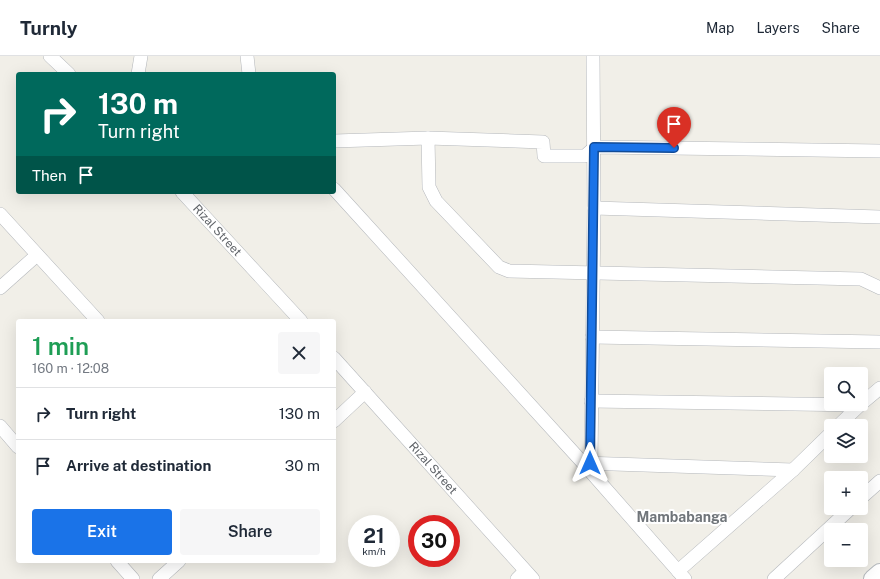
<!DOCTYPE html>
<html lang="en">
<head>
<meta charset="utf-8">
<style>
	:root { --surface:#fff; --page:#f6f6f7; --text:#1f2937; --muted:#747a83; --line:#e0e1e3; --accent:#1a73e8 }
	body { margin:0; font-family:"Public Sans",sans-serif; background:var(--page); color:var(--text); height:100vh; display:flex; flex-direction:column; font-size:15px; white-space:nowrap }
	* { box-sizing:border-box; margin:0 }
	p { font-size:13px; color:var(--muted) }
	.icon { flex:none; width:22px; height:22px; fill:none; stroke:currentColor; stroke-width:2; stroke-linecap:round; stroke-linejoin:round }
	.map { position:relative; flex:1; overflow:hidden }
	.drawer { position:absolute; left:16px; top:263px; width:320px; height:244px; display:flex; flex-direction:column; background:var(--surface); border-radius:4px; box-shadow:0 4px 16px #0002 }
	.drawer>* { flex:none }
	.guide { position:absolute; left:16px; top:16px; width:320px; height:122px; border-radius:4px; box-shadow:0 4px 16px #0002; background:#00695c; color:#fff; overflow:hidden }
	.fabs { position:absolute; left:824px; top:311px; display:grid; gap:8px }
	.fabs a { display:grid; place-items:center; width:44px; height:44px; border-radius:4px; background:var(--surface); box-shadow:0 4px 16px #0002; font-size:20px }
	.speed { position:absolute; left:348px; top:459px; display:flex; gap:8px; font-size:20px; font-weight:700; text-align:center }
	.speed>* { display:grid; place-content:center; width:52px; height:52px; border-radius:50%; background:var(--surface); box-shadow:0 4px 16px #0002; line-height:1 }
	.speed small { font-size:10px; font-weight:400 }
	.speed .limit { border:6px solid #d22; background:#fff; color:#111 }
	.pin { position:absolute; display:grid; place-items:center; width:34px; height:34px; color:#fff; margin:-41px -17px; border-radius:50% 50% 50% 0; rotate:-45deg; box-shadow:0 0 4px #0007 }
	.pin .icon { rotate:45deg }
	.me { position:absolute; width:44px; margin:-22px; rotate:0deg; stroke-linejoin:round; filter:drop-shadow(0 0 3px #0008) }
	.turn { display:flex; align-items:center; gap:14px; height:84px; padding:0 16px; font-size:18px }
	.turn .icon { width:52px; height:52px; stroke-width:2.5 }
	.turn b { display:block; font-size:28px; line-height:34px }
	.then { display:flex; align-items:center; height:38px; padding:0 16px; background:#0003; gap:8px; font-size:15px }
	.round { display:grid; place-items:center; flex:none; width:42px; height:42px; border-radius:4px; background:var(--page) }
	.summary { display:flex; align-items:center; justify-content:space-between; height:68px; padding:0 16px }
	h1 { font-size:24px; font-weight:600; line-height:30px; color:#1e9e55 }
	.cta { display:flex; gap:8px; margin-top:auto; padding:8px 16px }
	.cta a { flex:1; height:46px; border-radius:4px; background:var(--accent); color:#fff; font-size:16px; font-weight:600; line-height:46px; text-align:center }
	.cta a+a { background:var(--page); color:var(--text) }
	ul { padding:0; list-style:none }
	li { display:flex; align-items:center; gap:12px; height:52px; padding:0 16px; border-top:1px solid var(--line) }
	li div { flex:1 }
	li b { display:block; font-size:15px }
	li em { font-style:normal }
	header { display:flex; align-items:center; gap:24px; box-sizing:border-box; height:56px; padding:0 20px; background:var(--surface); border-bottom:1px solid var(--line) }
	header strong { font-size:19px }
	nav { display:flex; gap:22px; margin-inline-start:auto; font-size:14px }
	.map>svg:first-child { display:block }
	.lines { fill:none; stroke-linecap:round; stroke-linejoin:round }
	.street-casing { stroke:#b5b8bc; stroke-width:14 }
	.secondary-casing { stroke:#b6babf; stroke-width:20 }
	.street { stroke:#fff; stroke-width:13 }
	.secondary { stroke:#fff; stroke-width:18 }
	.route-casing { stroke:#114b97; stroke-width:10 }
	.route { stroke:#1a73e8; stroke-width:7 }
	.labels { text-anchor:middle; stroke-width:4; stroke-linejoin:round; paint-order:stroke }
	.street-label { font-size:12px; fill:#5f6368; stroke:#fff }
	.quarter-label { font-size:14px; font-weight:bold; fill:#70757a; stroke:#fff }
</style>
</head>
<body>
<header>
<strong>Turnly</strong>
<nav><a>Map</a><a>Layers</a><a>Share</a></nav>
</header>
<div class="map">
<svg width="880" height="523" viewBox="0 0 880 523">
	<rect width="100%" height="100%" fill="#f1efe8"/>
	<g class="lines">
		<defs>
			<g id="street">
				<polyline points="50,0 69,18"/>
				<polyline points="247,0 249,18"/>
				<polyline points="138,18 141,0"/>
				<polyline points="428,82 429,131 436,145 499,211 509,215 861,223 880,232"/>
				<polyline points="334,85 428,82 543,86 544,100 585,100 595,91 880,95"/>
				<polyline points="334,133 583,407 685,523"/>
				<path id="s1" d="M182 136 301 265"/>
				<polyline points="594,152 880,161"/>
				<polyline points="0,158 98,265"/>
				<polyline points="0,232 37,199"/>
				<polyline points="592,281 880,286"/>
				<path id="s2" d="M334 302 533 523"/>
				<polyline points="591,345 859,349"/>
				<polyline points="861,348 880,332"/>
				<polyline points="334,365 365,336"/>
				<polyline points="0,370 18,391"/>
				<polyline points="838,370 861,348"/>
				<polyline points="583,407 793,414"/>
				<polyline points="591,407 594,152 593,0"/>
				<polyline points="861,442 880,425"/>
				<polyline points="117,505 133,523"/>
				<polyline points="678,515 793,414 831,377"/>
				<polyline points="159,523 179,505"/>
				<polyline points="517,523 525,515"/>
				<polyline points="774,523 851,452"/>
			</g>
			<polyline id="secondary" points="873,523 880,517"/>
		</defs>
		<use href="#street" class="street-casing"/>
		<use href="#secondary" class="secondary-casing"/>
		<use href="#street" class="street"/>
		<use href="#secondary" class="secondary"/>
	</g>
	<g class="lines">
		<defs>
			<polyline id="route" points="590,407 594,91 674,92"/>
		</defs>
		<use href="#route" class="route-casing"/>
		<use href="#route" class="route"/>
	</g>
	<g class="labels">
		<g class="street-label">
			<text dy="4" stroke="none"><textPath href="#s1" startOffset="52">Rizal Street</textPath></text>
			<text dy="4" stroke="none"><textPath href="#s2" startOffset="148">Rizal Street</textPath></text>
		</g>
		<g class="quarter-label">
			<text x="682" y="466">Mambabanga</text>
		</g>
	</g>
</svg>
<div class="fabs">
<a><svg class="icon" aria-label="search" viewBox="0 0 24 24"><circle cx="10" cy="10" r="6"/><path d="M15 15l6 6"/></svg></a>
<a><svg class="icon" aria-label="layers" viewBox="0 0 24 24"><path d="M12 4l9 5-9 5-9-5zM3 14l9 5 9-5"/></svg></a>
<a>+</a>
<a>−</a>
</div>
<div class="speed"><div>21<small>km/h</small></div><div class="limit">30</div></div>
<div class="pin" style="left:674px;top:92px;background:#d93025"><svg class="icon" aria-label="arrive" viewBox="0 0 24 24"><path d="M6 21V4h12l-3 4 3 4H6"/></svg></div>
<svg class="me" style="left:590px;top:407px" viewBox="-20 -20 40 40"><path d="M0-17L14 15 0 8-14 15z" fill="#1a73e8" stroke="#fff" stroke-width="4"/></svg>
<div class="guide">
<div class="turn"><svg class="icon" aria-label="right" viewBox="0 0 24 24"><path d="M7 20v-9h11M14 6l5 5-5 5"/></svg><div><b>130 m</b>Turn right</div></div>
<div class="then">Then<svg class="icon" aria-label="arrive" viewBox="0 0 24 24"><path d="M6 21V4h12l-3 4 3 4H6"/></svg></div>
</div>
<section class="drawer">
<div class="summary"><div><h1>1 min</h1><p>160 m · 12:08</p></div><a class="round"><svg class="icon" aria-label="close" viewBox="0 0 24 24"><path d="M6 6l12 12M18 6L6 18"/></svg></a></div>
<ul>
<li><svg class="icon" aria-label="right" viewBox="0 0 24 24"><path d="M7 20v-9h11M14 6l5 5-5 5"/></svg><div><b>Turn right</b></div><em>130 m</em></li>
<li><svg class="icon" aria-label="arrive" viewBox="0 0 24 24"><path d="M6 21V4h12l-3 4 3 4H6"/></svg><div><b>Arrive at destination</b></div><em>30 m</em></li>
</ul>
<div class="cta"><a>Exit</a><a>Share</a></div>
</section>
</div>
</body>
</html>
